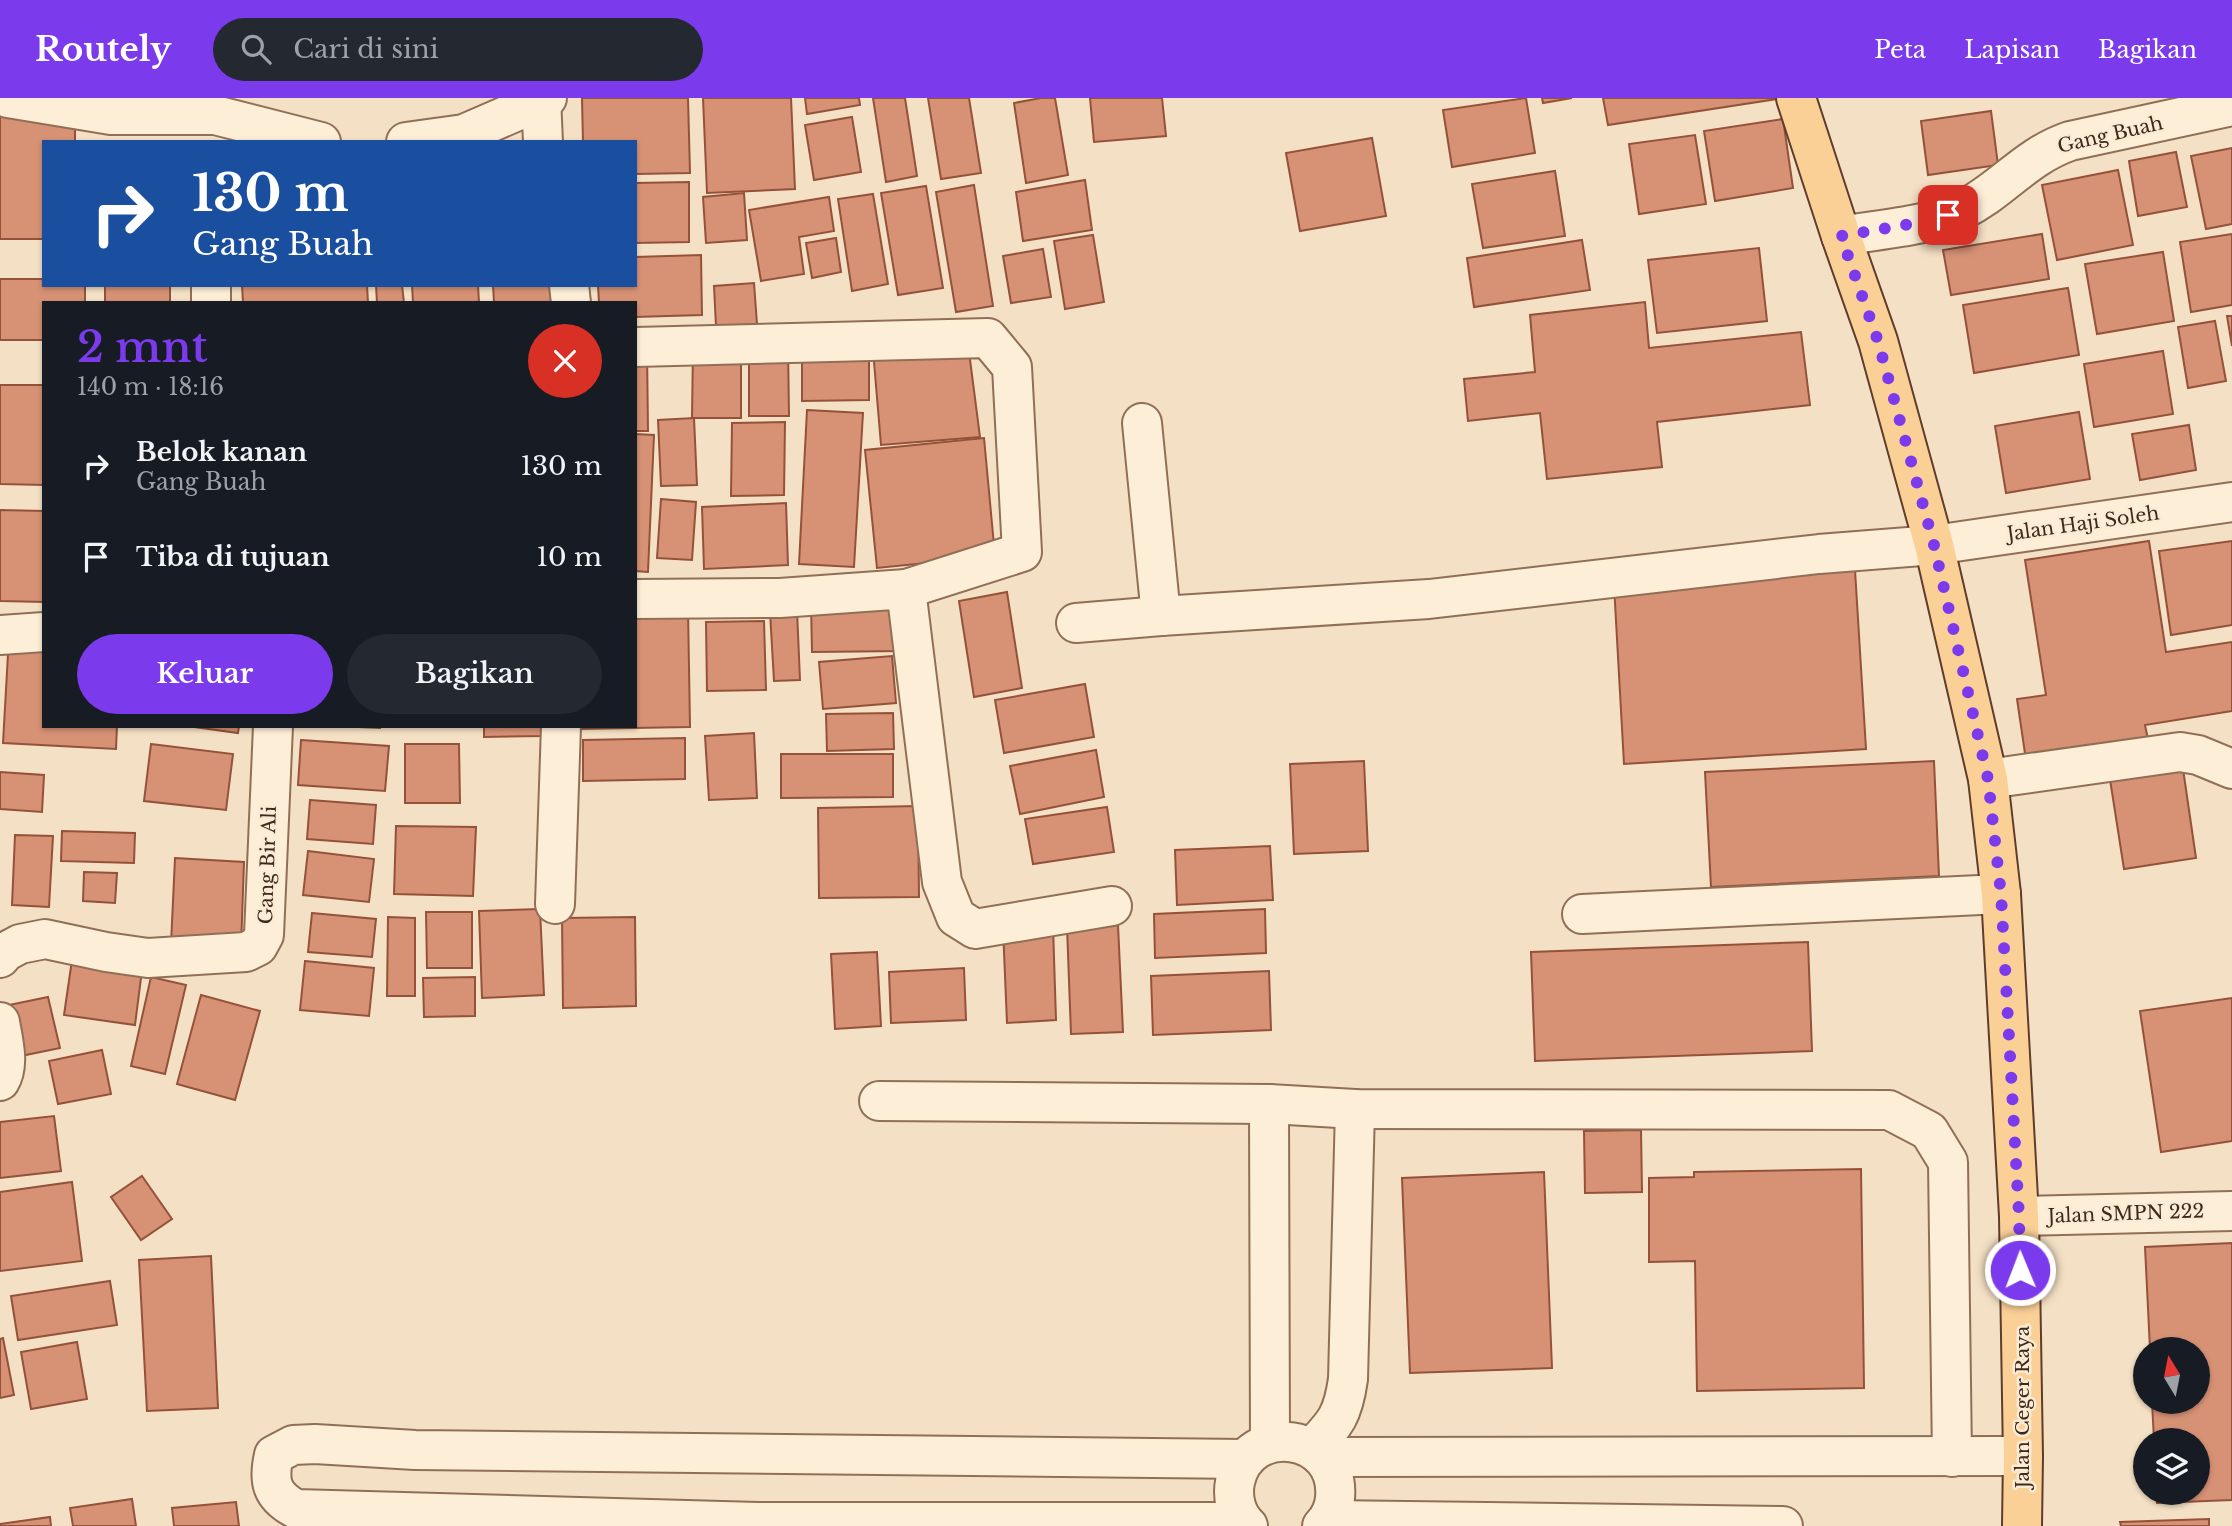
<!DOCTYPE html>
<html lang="id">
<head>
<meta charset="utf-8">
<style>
	:root { --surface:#171b24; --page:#242831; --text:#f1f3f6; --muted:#9ea1a6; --accent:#7c3aed }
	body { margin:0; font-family:"Libre Baskerville",serif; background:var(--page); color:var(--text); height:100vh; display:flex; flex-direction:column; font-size:26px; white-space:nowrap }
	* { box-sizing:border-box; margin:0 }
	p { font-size:23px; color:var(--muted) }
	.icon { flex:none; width:38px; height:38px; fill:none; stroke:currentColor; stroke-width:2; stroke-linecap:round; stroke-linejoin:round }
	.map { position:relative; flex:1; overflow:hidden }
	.drawer { position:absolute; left:42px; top:203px; width:595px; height:427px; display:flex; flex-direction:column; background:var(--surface); border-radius:0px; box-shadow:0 2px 5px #0004 }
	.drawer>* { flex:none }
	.guide { position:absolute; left:42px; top:42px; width:595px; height:147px; border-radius:0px; box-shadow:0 2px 5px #0004; background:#1a4fa0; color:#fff; overflow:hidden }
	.needle { width:46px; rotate:350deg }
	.controls { position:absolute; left:2133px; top:1239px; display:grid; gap:14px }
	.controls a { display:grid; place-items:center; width:77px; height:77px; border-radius:50%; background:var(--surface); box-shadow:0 2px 5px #0004; font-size:35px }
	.pin { position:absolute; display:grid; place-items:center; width:60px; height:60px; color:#fff; margin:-30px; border-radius:14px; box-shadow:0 4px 10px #0006 }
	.me { position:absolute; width:77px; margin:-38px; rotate:359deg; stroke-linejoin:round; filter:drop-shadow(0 0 5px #0008) }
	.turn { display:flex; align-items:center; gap:24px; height:147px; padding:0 35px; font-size:32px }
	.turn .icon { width:91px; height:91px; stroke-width:2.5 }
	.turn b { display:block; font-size:49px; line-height:60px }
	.round { display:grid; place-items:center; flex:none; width:74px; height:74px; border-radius:37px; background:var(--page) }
	.head { display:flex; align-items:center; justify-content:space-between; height:119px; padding:0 35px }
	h1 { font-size:42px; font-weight:600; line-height:52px; color:var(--accent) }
	.action { display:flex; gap:14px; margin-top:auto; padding:14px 35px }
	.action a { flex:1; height:80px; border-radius:42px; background:var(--accent); color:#fff; font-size:28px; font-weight:600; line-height:80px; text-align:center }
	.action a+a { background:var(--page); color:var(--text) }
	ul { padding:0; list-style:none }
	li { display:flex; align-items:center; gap:21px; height:91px; padding:0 35px }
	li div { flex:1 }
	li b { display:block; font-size:26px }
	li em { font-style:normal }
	header { display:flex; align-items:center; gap:42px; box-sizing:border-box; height:98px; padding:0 35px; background:var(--accent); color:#fff }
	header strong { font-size:33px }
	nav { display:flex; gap:38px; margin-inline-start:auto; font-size:24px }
	.search { width:490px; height:63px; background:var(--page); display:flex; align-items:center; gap:18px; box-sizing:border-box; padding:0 24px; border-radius:38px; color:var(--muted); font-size:26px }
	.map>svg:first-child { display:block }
	.building { fill:#d79275; stroke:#94523a; stroke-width:2 }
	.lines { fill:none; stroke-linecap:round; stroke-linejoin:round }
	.minor-casing { stroke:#916f57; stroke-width:42 }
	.major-casing { stroke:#5f3d2c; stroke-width:42 }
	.minor { stroke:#fdeed8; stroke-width:38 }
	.major { stroke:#fbd097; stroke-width:38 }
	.route { stroke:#7c3aed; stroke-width:12; stroke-dasharray:0 21.6 }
	.labels { text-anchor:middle; stroke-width:5; stroke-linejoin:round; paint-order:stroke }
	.street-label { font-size:19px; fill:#3f291d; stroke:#faebd4 }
</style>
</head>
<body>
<header>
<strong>Routely</strong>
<div class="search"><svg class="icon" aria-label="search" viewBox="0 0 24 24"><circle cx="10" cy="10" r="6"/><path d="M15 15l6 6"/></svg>Cari di sini</div>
<nav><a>Peta</a><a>Lapisan</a><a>Bagikan</a></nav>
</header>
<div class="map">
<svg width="2232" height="1428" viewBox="0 0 2232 1428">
	<rect width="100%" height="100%" fill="#f4e0c4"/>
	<g class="building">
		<polygon points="582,0 688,0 690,75 635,76 635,44 583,44"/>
		<polygon points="703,0 791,0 795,91 707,95"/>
		<polygon points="805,0 859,0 860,7 807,16"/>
		<polygon points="873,0 905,0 917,78 886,84"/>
		<polygon points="928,0 969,0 981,75 941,81"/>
		<polygon points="1041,0 1055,0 1068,77 1026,85 1014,5"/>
		<polygon points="1090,0 1162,0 1166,38 1094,44"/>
		<polygon points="1526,0 1535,55 1452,69 1443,12"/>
		<polygon points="1542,0 1572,0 1543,5"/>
		<polygon points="1603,0 1776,0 1777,1 1608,27"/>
		<polygon points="0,12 75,12 75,44 44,44 44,141 0,141"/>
		<polygon points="1991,13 1998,67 1928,77 1921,23"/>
		<polygon points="852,19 861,74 814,82 805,27"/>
		<polygon points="1783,21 1793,90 1715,103 1704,33"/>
		<polygon points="1695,37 1706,106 1639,116 1629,46"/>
		<polygon points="1372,40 1386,118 1300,133 1286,55"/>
		<polygon points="2232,50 2232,126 2206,131 2191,58"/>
		<polygon points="2176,54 2187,109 2138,118 2129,63"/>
		<polygon points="2118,72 2133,147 2057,162 2042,87"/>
		<polygon points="1555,73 1565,138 1483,150 1472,86"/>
		<polygon points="1085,82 1092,132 1023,143 1016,94"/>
		<polygon points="689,84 689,144 635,145 635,85"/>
		<polygon points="974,87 993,208 956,214 936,94"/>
		<polygon points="926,88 943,190 898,197 881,95"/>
		<polygon points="744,95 747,142 706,145 703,99"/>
		<polygon points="873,96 888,186 852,193 838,101"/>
		<polygon points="829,99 834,133 799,139 804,176 761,183 749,112"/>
		<polygon points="2042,136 2049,181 1951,197 1943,152"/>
		<polygon points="2232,136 2232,207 2191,214 2180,144"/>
		<polygon points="1093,137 1104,204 1065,211 1054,143"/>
		<polygon points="836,140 841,174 812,180 806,145"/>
		<polygon points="1582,142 1590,192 1474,209 1467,160"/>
		<polygon points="1759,150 1767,223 1657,235 1648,162"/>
		<polygon points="1043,151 1051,199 1011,205 1003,158"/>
		<polygon points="2163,154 2174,223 2097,236 2085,166"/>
		<polygon points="701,157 702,217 635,219 635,205 599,205 598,187 635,187 635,159"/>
		<polygon points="0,181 44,181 44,187 85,187 85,205 44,205 44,242 0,242"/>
		<polygon points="754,185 757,226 716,228 714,188"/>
		<rect x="105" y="187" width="65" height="18"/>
		<polygon points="242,187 367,187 368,205 243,205"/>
		<polygon points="376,187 402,187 404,205 377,205"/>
		<polygon points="412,187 478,187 479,205 413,205"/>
		<polygon points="493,187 559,187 560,205 494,205"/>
		<polygon points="2068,190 2079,257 1974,275 1963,207"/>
		<polygon points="1645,204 1649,250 1801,234 1810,307 1657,324 1662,369 1547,381 1540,315 1468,323 1464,281 1535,274 1530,217"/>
		<polygon points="2227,218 2232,218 2232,248"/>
		<polygon points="2215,223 2226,283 2188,290 2178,229"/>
		<polygon points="968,246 980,339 881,347 873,252"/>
		<polygon points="749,248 788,248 789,318 749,318"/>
		<polygon points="635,250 647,250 648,333 635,333"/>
		<polygon points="693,250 741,250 741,320 692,320"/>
		<polygon points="802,251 869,251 869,302 802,303"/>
		<polygon points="2163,253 2173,316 2094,329 2084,266"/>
		<polygon points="0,287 44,287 44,387 0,386"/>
		<polygon points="807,312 863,315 854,469 799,466"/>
		<polygon points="2079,314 2090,381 2006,395 1995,328"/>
		<polygon points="694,320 697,387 661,388 658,322"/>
		<polygon points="785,324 784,397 731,398 732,325"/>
		<polygon points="2189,327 2196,372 2140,382 2132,336"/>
		<polygon points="635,336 654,337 648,474 635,473"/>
		<polygon points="984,340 995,458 877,470 865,352"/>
		<polygon points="661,401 696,404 692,462 657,460"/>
		<polygon points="786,405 788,467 704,471 702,409"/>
		<polygon points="0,412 44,413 44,504 0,503"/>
		<polygon points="2149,443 2166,554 2232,544 2232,613 2145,627 2150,651 2027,669 2017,601 2046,597 2025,462"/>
		<polygon points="2232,443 2232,527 2171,537 2159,453"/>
		<polygon points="1855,472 1866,651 1624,666 1614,487"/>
		<polygon points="1007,494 1022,590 974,599 959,503"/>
		<polygon points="903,504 904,553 812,554 811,505"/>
		<polygon points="688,510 690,629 576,631 576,628 635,628 635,511"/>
		<polygon points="797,512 800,582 774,583 770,514"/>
		<polygon points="764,523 766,592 707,593 706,524"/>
		<polygon points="9,538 44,539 44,628 117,628 116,651 3,645"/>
		<polygon points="892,558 896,605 823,611 819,564"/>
		<polygon points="1085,586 1094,639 1004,655 995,602"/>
		<polygon points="893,615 894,651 827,653 826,616"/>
		<polygon points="187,628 239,628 238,635"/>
		<polygon points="335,628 380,628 380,630"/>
		<polygon points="484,628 543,628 543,638 484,639"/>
		<polygon points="754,635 757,700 709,702 705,638"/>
		<polygon points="685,640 685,681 583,683 583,642"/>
		<polygon points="301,642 389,648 385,693 298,687"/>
		<polygon points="151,646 233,656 226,712 144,703"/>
		<polygon points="405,646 459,646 460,705 405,705"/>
		<polygon points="1096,652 1104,699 1020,716 1010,668"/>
		<polygon points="781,656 893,656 893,699 781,700"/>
		<polygon points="1364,663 1368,753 1294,756 1290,666"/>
		<polygon points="1934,663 1939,778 1711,789 1705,674"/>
		<polygon points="2182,664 2196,760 2124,771 2109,675"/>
		<polygon points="0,674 44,677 42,714 0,711"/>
		<polygon points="310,702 376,707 373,746 307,741"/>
		<polygon points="918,708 919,799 819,800 818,710"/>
		<polygon points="1107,709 1114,754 1033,766 1025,721"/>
		<polygon points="396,728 476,729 473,798 394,796"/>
		<polygon points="62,733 135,735 134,765 61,763"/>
		<polygon points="15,737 53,738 49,809 12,807"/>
		<polygon points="1270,748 1273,802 1177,807 1175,752"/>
		<polygon points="308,753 374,761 369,804 303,797"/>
		<polygon points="175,760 244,764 241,850 171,846"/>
		<polygon points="84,774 117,775 115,805 83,803"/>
		<polygon points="540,811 544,897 482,900 479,813"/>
		<polygon points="1265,811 1266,855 1155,860 1154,816"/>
		<polygon points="426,814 472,814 472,870 427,870"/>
		<polygon points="312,815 376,821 372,859 308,854"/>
		<polygon points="388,819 415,820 415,898 387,898"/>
		<polygon points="635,819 636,908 563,910 562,820"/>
		<polygon points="1118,827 1123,934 1071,936 1067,829"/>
		<polygon points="1053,828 1056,922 1007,925 1003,830"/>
		<polygon points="1808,844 1812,953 1535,963 1531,854"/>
		<polygon points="877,854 881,928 835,931 831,856"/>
		<polygon points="72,862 142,872 135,927 64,917"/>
		<polygon points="305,863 374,870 369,918 300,912"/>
		<polygon points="964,870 966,922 891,925 889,874"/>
		<polygon points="1269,873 1271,932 1153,937 1151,878"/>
		<polygon points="151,879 186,887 165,976 131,968"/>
		<polygon points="475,879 475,918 424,919 423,880"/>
		<polygon points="201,897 260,913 235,1002 177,986"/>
		<polygon points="48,899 60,950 21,958 9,907"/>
		<polygon points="2232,900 2232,1043 2161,1054 2140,913"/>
		<polygon points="102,952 111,996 58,1006 49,963"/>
		<polygon points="54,1018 61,1073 0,1080 0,1024"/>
		<polygon points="1641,1032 1642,1094 1585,1095 1584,1033"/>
		<polygon points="1861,1071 1864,1290 1697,1293 1695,1163 1649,1164 1649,1080 1694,1079 1694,1074"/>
		<polygon points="1544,1074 1552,1270 1410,1275 1402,1080"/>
		<polygon points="142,1078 172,1121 141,1142 111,1099"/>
		<polygon points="72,1084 82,1163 0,1173 0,1094"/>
		<polygon points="2232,1145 2232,1402 2157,1405 2157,1395 2198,1395 2198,1342 2154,1342 2152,1304 2198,1304 2198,1251 2150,1251 2145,1149"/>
		<polygon points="211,1158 218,1310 147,1313 139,1162"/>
		<polygon points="110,1183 117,1227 18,1242 11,1198"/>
		<polygon points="3,1240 14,1297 0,1300 0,1241"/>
		<polygon points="77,1244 87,1301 31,1311 21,1254"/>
		<polygon points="132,1401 136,1428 73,1428 70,1410"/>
		<polygon points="236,1404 239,1428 174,1428 172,1410"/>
		<polygon points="50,1419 51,1428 0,1428 0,1426"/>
		<polygon points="2209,1421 2209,1428 2121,1428 2120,1424"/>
	</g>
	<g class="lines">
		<defs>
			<g id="minor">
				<polyline points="8,0 111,17 215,17 321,44"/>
				<polyline points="541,0 543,44"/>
				<polyline points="406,44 464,36 547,0"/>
				<path d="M1841 138C1880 131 1926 129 1962 112 2003 92 2024 59 2070 43L2232 8"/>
				<polyline points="569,187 571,205"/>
				<polyline points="211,205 211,187"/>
				<polyline points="635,249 988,240 1012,269 1022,454 906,491"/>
				<polyline points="1142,325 1161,518 1429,501 1819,456 1934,447 2232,404"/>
				<polyline points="635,501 780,500 906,491 942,784 956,819 975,831 1112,808"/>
				<polyline points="1076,525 1161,518"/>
				<polyline points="0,537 44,534"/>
				<polyline points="1988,681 2180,654 2198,657 2232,671"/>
				<polyline points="555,806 561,628"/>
				<polyline points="1582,816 2001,796"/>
				<polyline points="0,860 5,854 20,846 45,841 106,854 148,860 246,854 258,848 264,837 273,628"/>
				<path d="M0 924C3 942 10 967 0 983"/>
				<polyline points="879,1003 1269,1006 1355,1011 1889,1012 1929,1033 1948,1064 1952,1359"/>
				<polyline points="1269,1006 1270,1345"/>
				<polyline points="2019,1118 2232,1113"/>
				<path d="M1312 1350C1336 1325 1343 1317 1348 1281L1355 1011"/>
				<polyline points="1323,1359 2023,1358"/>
				<polyline points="1328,1422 1783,1428"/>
				<path d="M1244 1424H758L296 1411C271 1398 268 1383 274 1357L293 1347 315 1346 415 1352 1245 1361"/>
				<path d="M1248 1428C1236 1417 1232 1399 1235 1384 1248 1322 1341 1335 1335 1400 1334 1411 1330 1420 1322 1428"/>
			</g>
			<polyline id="major" points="1796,0 1841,138 1878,243 1934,447 1988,681 2001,796 2019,1118 2023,1358 2022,1428"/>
		</defs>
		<use href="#minor" class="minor-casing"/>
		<use href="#major" class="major-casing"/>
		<use href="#minor" class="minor"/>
		<use href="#major" class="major"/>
	</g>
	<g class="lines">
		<polyline class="route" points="1948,117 1934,122 1841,138 1878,243 1934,447 1988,681 2001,796 2019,1118 2020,1172"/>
	</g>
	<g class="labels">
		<g class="street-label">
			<text transform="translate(2110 36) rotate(-13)" y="7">Gang Buah</text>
			<text transform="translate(2083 425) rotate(-8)" y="7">Jalan Haji Soleh</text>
			<text transform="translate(267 767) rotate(-88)" y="7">Gang Bir Ali</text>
			<text transform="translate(2126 1115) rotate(-2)" y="7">Jalan SMPN 222</text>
			<text transform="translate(2022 1309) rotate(-90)" y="7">Jalan Ceger Raya</text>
		</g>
	</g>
</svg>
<div class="controls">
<a><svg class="needle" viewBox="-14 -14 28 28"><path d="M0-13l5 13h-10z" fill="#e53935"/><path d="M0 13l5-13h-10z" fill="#9ea1a6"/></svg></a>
<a><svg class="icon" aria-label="layers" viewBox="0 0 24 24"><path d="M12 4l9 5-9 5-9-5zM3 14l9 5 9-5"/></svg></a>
</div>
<div class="pin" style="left:1948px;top:117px;background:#d93025"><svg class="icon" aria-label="arrive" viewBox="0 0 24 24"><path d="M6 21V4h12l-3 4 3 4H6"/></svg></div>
<svg class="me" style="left:2020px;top:1172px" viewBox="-20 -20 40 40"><circle r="17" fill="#7c3aed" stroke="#fff" stroke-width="3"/><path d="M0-11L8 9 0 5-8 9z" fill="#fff"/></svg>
<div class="guide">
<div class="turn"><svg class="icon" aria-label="right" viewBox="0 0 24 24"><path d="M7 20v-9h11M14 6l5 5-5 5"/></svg><div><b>130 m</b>Gang Buah</div></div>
</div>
<section class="drawer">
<div class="head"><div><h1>2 mnt</h1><p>140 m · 18:16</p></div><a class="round" style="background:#d93025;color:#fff"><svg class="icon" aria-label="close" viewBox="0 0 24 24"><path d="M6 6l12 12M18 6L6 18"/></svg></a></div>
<ul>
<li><svg class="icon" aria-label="right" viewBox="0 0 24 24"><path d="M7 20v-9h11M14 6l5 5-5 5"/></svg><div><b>Belok kanan</b><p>Gang Buah</p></div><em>130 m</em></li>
<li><svg class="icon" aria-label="arrive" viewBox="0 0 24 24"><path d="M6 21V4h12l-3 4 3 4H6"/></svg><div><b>Tiba di tujuan</b></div><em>10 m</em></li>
</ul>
<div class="action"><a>Keluar</a><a>Bagikan</a></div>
</section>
</div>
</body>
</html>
